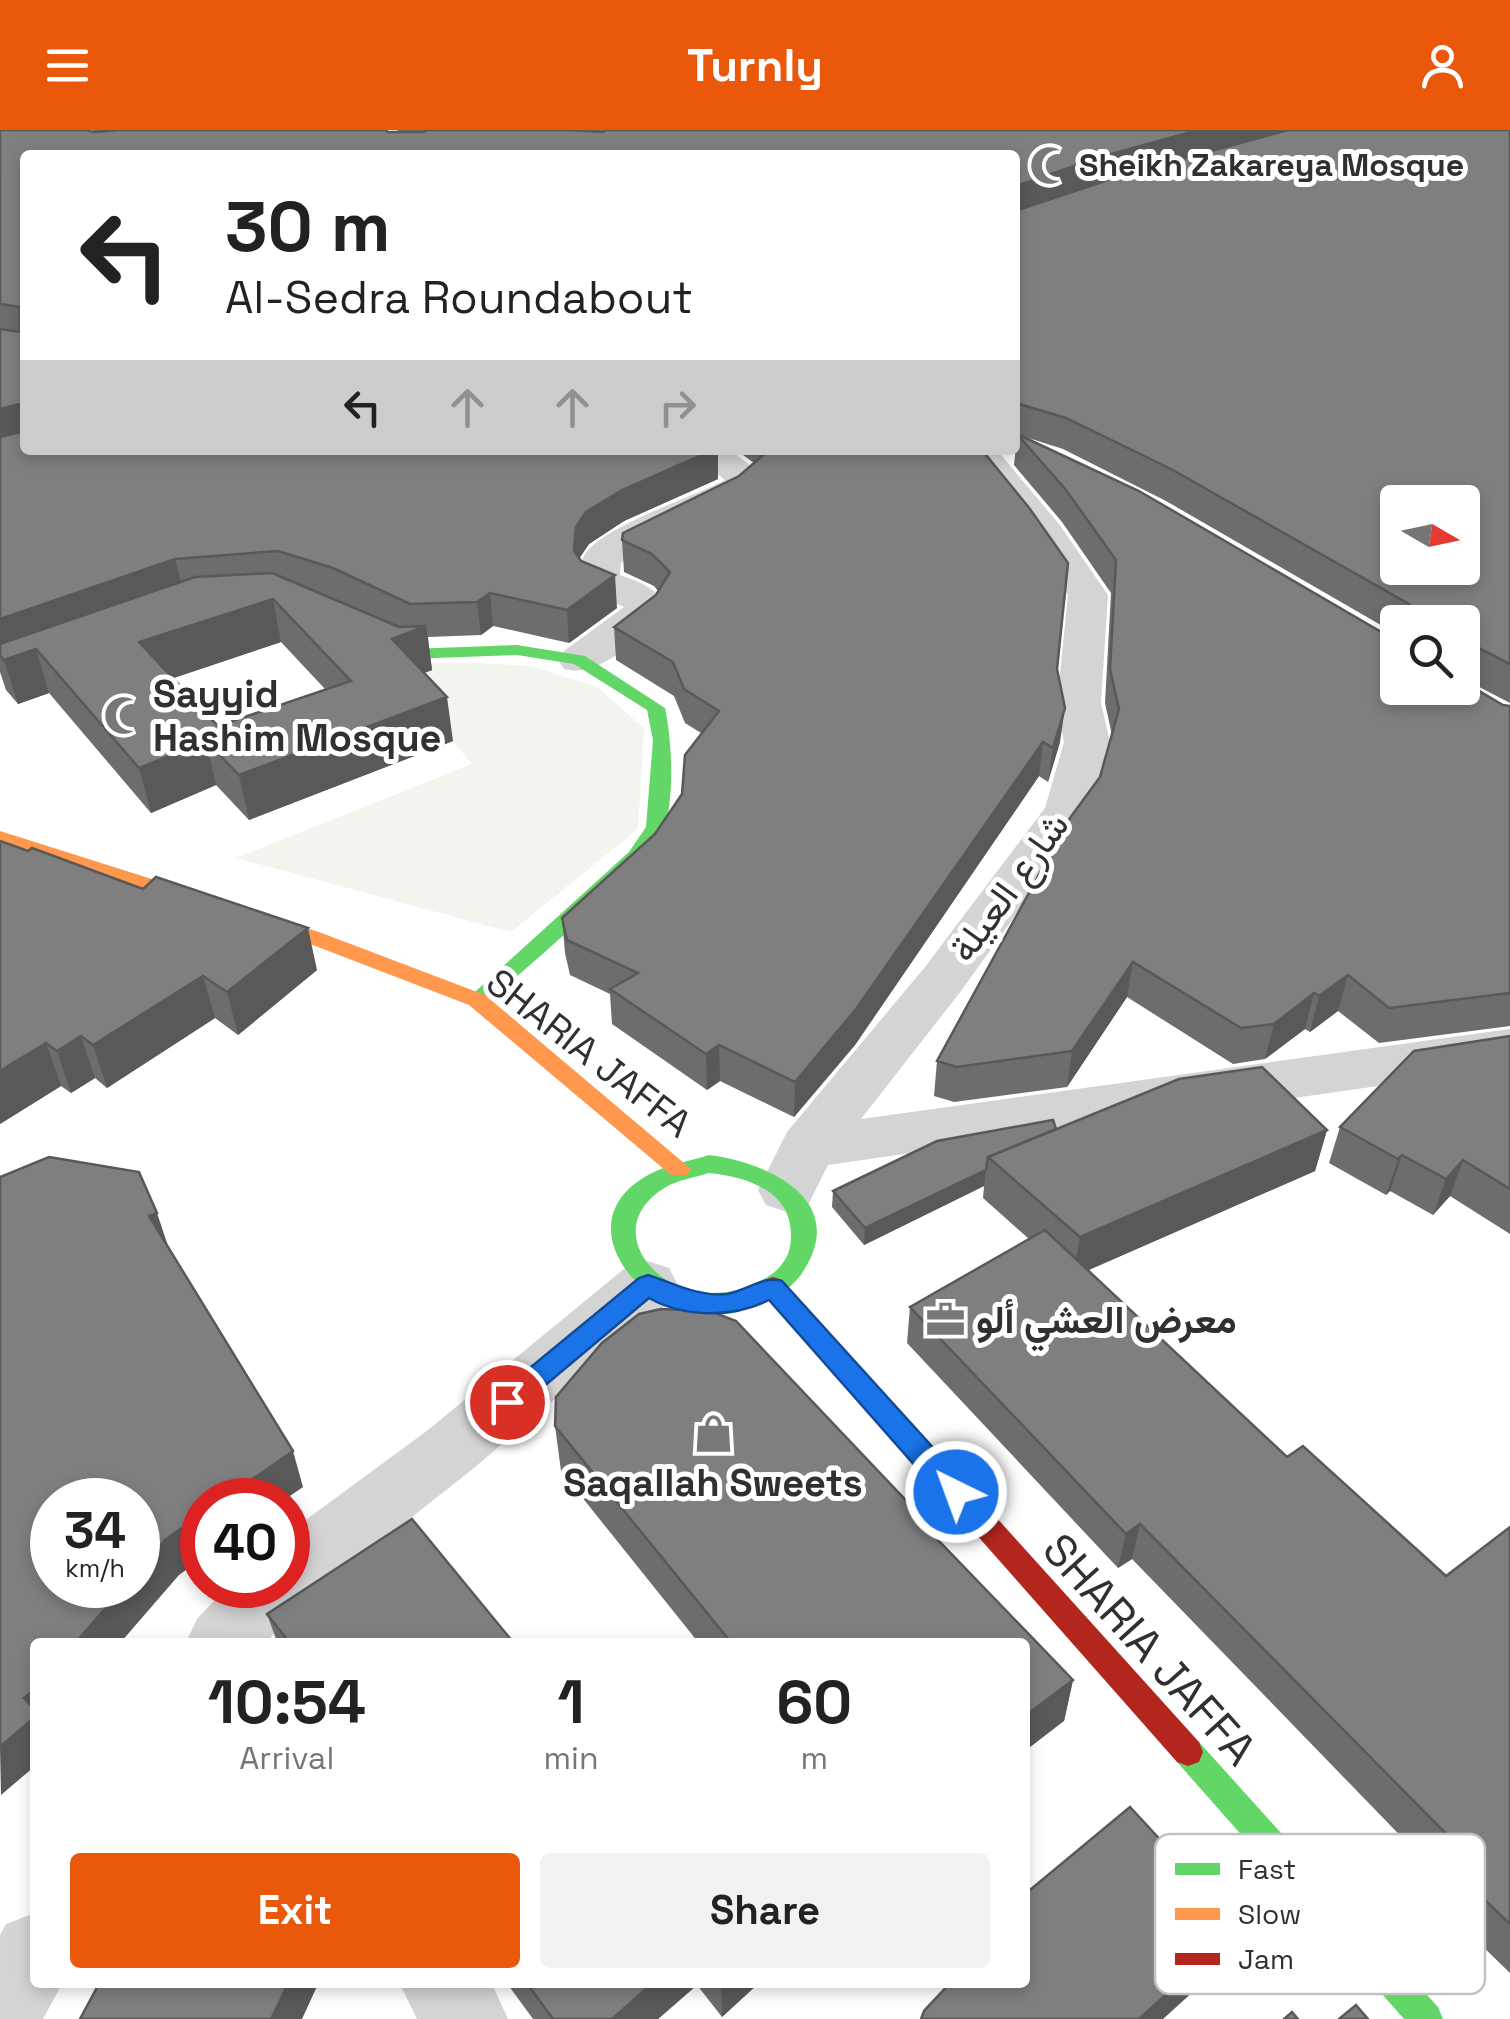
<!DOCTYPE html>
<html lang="en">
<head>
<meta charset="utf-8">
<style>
	:root { --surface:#fff; --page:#f2f2f2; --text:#222; --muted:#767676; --accent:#ea580c }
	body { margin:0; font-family:"Space Grotesk",Vazirmatn,sans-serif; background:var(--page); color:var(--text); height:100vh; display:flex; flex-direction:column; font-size:38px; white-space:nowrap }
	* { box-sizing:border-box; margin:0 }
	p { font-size:32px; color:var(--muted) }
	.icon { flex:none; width:55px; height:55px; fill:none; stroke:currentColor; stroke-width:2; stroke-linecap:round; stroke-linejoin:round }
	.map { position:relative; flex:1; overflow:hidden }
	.drawer { position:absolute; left:30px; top:1508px; width:1000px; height:350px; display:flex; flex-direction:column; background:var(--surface); border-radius:10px; box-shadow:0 5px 15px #0003 }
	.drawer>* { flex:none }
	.banner { position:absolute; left:20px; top:20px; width:1000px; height:305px; border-radius:10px; box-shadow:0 5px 15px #0003; background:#fff; color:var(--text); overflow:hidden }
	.needle { width:65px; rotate:99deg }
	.tools { position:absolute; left:1380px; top:355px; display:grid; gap:20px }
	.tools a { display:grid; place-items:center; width:100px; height:100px; border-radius:10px; background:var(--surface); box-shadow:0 5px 15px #0003; font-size:50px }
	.speed { position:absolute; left:30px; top:1348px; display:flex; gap:20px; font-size:50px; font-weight:700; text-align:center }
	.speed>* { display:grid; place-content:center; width:130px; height:130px; border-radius:50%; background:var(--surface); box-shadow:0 5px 15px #0003; line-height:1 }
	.speed small { font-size:25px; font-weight:400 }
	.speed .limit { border:15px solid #d22; background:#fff; color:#111 }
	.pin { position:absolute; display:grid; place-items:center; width:85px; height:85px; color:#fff; margin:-42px; border:5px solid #fff; border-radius:50%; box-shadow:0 2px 10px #0007 }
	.me { position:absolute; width:110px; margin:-55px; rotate:318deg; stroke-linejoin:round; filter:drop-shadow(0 0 8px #0008) }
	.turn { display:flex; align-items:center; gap:35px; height:210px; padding:0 40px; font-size:45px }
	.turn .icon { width:130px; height:130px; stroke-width:2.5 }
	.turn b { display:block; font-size:70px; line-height:85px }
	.lanes { display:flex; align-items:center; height:95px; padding:0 40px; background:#0003; justify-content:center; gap:50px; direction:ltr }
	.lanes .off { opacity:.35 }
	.eta { display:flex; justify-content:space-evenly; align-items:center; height:170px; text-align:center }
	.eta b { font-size:60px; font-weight:600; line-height:70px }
	.primary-button { display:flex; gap:20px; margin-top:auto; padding:20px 40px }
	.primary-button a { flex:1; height:115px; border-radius:10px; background:var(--accent); color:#fff; font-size:40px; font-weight:600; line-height:115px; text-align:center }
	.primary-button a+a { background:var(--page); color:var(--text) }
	header { display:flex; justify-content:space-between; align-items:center; height:130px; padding:0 40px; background:var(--accent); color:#fff; font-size:45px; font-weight:600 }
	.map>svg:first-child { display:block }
	.green { fill:#f1f5ed }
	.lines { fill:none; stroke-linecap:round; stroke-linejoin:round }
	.street { fill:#d4d4d4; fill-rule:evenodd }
	.fast { fill:#63d668; fill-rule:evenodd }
	.slow { fill:#ff974d; fill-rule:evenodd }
	.jam { fill:#b3261e; fill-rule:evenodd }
	.wall { fill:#6d6d6d; fill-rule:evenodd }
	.shaded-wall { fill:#595959 }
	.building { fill:#7f7f7f; stroke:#595959; stroke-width:2.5; fill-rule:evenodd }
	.route { fill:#1a73e8; stroke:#114b97; stroke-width:2.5 }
	.labels { text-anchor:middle; stroke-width:10; stroke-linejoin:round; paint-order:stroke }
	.far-poi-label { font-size:32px; font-weight:bold; fill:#303030; stroke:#fff; text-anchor:start }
	.poi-label { font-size:38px; font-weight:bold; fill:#303030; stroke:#fff; text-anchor:start }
	.street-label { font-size:38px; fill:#303030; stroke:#fff }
	.near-street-label { font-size:45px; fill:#303030; stroke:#fff }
	.key { fill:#fff; stroke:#c1c1c1; stroke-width:2.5 }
	.key-label { font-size:28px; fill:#303030 }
</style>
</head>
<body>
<header><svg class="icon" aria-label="menu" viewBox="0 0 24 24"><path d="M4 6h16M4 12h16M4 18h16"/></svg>Turnly<svg class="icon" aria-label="person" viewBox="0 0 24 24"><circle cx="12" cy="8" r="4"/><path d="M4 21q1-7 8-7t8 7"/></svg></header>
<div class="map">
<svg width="1510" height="1889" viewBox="0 0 1510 1889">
	<rect width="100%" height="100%" fill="#fff"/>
	<polygon class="green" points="478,533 530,536 597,557 644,598 638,699 511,802 236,728 472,634 388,534"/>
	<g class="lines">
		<g class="street">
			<path d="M687 320H730L767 348C738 389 662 400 621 433L620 445C640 452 654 457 667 475L655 495C628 514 599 548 564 539L558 530 564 521 624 477 585 460 579 451C580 444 580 434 583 428 596 398 694 367 725 350Z"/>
			<polygon points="959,320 997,320 1059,394 1108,465 1101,573 1110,612 1092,679 961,861 861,989 1510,899 1510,937 828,1035 808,1075 787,1082 766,1075 758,1060 787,1002 925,837 1045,678 1064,612 1057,573 1068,465 1030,409"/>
			<polygon points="647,1131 669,1138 678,1155 669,1172 474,1338 313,1465 303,1468 267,1512 186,1512 197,1489 229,1455 288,1455 288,1403 428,1300 625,1138"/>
			<polygon points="35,1783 35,1852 63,1852 43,1889 0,1889 0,1805 6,1794"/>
			<polygon points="399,1852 491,1852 508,1889 417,1889"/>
		</g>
		<g class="fast">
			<path d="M359 496 410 519 517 515 585 526 665 578C672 611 674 661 666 694 658 729 518 844 485 875H469L466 870 629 722 646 697 653 610 647 580 574 534 517 525 407 529 353 505 350 501Z"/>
			<path d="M709 1025C766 1032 849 1069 804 1140 794 1157 780 1164 763 1171 753 1175 744 1181 734 1183 646 1200 558 1092 650 1044 667 1035 690 1031 709 1025ZM709 1043C746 1047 791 1060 791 1105 791 1115 789 1126 782 1134 774 1145 763 1150 751 1155 669 1190 591 1101 666 1057 678 1050 696 1047 709 1043Z"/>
			<polygon points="1188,1608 1199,1612 1438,1877 1443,1889 1404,1889 1177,1632 1173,1622 1177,1612"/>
		</g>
		<polygon class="slow" points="0,701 319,802 485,865 691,1039 687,1045 671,1045 469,875 305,812 0,713"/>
		<polygon class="jam" points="773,1147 782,1150 1199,1612 1203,1622 1199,1632 1188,1636 1177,1632 764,1164 760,1157 764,1150"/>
	</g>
	<g class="wall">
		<path d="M0 0 93 2H97L91 0H385L388 2H400L397 0H568L587 2 585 0H1510V573L1462 548V492H1398V505L1166 371 1063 319 1022 306 1398 558 1510 576V896L1379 913 1338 881 1310 902 1305 899 1265 929 1233 934 1127 867 1067 957 954 972 934 966 937 931 1100 647 1112 605 1105 573 1111 463 1062 392 1014 335 1017 305H1015V25H25V320L718 349 624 391 589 414 579 428 617 478 569 513 493 496 481 505 428 507 432 540 424 543 453 611 249 690 216 655 151 683 49 563 18 574 6 560 0 542ZM281 512 325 559 218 596 173 548Z"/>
		<polygon points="736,320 982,320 1057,539 1060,612 1048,652 1039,646 855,915 794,987 720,951 707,960 612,894 610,864 570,845 565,823 562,788 655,704 682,664 701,603 685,593 674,566 616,530 614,497 656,465 658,461 654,456 624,442 622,410 739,346 754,333"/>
		<polygon points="0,711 317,840 238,905 215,888 107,958 95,948 71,963 61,956 0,994"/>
		<polygon points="1510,906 1510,1104 1450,1066 1433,1085 1390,1061 1386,1065 1329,1033 1340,997"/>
		<polygon points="1056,999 1327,1000 1315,1041 1088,1140 1287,1327 1446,1446 1510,1397 1510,1843 1443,1778 1453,1760 1132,1429 1118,1438 907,1213 910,1177 1029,1109 983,1068 984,1056 864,1115 832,1077 833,1061"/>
		<polygon points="555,1296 915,1380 914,1385 1073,1550 1064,1591 1025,1512 698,1512 561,1341"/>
		<polygon points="267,1484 513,1512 277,1512"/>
		<polygon points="506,1852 760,1852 722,1887 697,1855 658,1889 533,1889"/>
	</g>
	<g class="shaded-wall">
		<polygon points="1198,0 1287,0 1015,83 1016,56 1097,28"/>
		<polygon points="19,274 25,303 0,312 0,279"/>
		<polygon points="1019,274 1016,304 1015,305 1015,277"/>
		<polygon points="713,320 718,320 718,349 624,391 589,414 579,429 574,421 576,397 586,382 622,360"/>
		<polygon points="175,429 183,461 0,526 0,489"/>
		<polygon points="615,445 617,478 569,513 567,480"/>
		<polygon points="490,463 493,496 481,505 477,472"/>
		<polygon points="273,469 281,512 150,556 139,512"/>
		<polygon points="426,496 432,540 398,553 392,509"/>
		<polygon points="36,519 49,563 18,574 4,530"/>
		<polygon points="447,567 453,611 249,690 239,645"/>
		<polygon points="1065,578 1060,612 1048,652 1053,618"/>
		<polygon points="206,611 216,655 151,683 139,638"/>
		<polygon points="1043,612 1039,646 855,915 794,987 795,952"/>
		<polygon points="308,798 317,840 238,905 227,862"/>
		<polygon points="1133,832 1127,867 1067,957 1072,921"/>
		<polygon points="1348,845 1338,881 1310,902 1319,866"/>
		<polygon points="203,846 215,888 107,958 93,915"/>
		<polygon points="1314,863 1305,899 1265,929 1274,894"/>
		<polygon points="81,906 95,948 71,963 57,921"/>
		<polygon points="46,913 61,956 0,994 0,941"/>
		<polygon points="719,915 720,951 707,960 706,924"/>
		<polygon points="1327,1000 1315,1041 1073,1147 1080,1107"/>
		<polygon points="1402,1025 1390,1061 1386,1065 1398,1029"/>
		<polygon points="1463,1030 1450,1066 1433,1085 1446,1049"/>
		<polygon points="986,1040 984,1056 864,1115 865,1098"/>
		<polygon points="157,1083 169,1119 149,1086"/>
		<polygon points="293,1321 303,1357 284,1370 223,1370"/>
		<polygon points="202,1384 202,1428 179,1445 121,1512 76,1512 126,1455 138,1455 138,1442 165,1410"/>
		<polygon points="1140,1394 1132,1429 1118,1438 1126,1404"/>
		<polygon points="1073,1550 1064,1591 1025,1621 1025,1586"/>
		<polygon points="35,1559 35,1636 1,1665 0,1617 24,1568"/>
		<polygon points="1241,1797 1227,1831 1163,1889 1139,1889"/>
		<polygon points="289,1852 319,1852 302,1889 271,1889"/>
		<polygon points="654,1852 696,1852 697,1855 658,1889 612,1889"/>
		<polygon points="721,1852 760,1852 722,1887"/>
	</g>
	<g class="building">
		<path d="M0 0H86L93 2 120 0H385L388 2H424L426 0H568L603 2 605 0H1198L1097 28 1016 56 1015 81 1120 46 1288 0H1510V534L1469 513 1468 521H1462V492H1410L1409 474 1171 339 1066 288 1019 274 1015 277V25H25V286L20 285 19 274 0 279V199L20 202V177L0 174ZM1398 372H1462V438H1398Z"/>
		<polygon points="25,301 25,320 713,320 622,360 586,382 576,397 574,421 581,431 615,445 567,480 490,463 477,472 410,474 333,438 278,421 175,429 0,489 0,307"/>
		<polygon points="1017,304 1139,361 1390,507 1398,509 1398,558 1462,558 1462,551 1503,575 1510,576 1510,863 1389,878 1348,845 1319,866 1314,863 1274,894 1241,898 1133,832 1072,921 957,937 937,931 1070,688 1100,647 1119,579 1110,539 1116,430 1066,360"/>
		<polygon points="769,320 982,320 1030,379 1068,433 1057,539 1065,578 1053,618 1043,612 856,879 795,952 719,915 706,924 610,859 638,843 567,810 562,788 655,704 682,664 685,625 719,581 684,559 673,532 614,497 656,465 670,442 652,424 622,410 623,403 739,346"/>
		<path d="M272 443 399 497 426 496 392 509 447 567 239 645 206 611 139 638 36 519 4 530 0 525V514L195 447ZM273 469 351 551 218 596 139 512Z"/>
		<polygon points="0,711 28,721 32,718 143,759 156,747 308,798 227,862 203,846 93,915 81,906 57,921 46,913 0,941"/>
		<polygon points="1510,906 1510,1059 1463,1030 1446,1049 1402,1025 1398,1029 1340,997 1414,921"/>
		<polygon points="1262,937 1327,1000 1080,1107 988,1027 1179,949"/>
		<polygon points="1053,990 1056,999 988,1027 986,1040 865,1098 833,1061 937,1011"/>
		<polygon points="49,1027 139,1042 157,1083 149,1086 293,1321 223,1370 202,1370 202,1384 165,1410 138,1442 138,1370 52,1370 52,1455 126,1455 76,1512 35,1512 35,1559 24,1568 35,1580 35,1587 0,1617 0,1047"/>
		<polygon points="1045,1100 1287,1327 1303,1316 1446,1446 1510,1397 1510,1794 1461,1747 1476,1734 1140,1394 1126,1404 910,1177"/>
		<polygon points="661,1179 710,1181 736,1191 915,1380 911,1382 1073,1550 1025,1586 1025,1512 726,1512 729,1510 555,1296 556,1267 602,1213 639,1184"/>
		<polygon points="412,1389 513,1512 289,1512 267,1484"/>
		<polygon points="1130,1677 1241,1797 1139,1889 921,1889 924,1881 951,1852 1025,1852 1025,1764"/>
		<polygon points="100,1852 289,1852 271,1889 80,1889"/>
		<polygon points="526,1852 654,1852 612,1889 553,1889"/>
		<polygon points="1356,1875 1368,1889 1339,1889"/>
		<polygon points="1292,1882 1298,1889 1284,1889"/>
	</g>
	<path class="route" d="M648 1145C673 1153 698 1167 727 1164 746 1161 764 1145 782 1151L966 1354 970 1362 966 1371 956 1374 946 1371 769 1170C733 1188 685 1188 649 1168L517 1279 507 1283 498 1279 494 1272 498 1264 639 1148Z"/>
	<defs>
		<symbol id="mosque-bare" viewBox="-9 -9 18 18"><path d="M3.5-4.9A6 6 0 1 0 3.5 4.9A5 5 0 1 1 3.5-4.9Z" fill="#787878" stroke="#fff" stroke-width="2.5" paint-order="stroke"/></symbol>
		<symbol id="office-bare" viewBox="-9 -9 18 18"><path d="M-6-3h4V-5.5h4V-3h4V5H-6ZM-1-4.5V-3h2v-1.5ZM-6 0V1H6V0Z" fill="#787878" stroke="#fff" stroke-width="2.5" paint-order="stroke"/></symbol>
		<symbol id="shop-bare" viewBox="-9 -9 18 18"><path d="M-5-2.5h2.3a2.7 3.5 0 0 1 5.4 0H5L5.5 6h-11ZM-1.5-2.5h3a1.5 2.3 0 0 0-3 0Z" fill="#787878" stroke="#fff" stroke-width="2.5" paint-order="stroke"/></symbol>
	</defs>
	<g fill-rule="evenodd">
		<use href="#mosque-bare" x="1022" y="8" width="55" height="55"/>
		<use href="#mosque-bare" x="96" y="558" width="55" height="55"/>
		<use href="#office-bare" x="918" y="1162" width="55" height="55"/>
		<use href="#shop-bare" x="686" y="1276" width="55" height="55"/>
	</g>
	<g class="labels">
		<g class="far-poi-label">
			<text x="1079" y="46">Sheikh Zakareya Mosque</text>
		</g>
		<g class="poi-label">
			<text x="153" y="577">Sayyid<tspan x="153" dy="44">Hashim Mosque</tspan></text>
			<text x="976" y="1203">معرض العشي ألو</text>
			<text x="713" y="1366" text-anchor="middle">Saqallah Sweets</text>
		</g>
		<g class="street-label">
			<text transform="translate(1009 757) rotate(-54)" y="13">شارع العيلة</text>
			<text transform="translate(589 923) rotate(38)" y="13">SHARIA JAFFA</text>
		</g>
		<g class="near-street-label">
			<text transform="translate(1150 1519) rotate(48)" y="16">SHARIA JAFFA</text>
		</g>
	</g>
	<rect x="1155" y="1704" width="330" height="160" rx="15" class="key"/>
	<rect x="1175" y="1733" width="45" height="12" fill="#63d668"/>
	<rect x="1175" y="1778" width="45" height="12" fill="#ff974d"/>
	<rect x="1175" y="1823" width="45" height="12" fill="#b3261e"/>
	<g class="key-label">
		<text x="1238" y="1749">Fast</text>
		<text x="1238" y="1794">Slow</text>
		<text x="1238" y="1839">Jam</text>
	</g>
</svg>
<div class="tools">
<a><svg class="needle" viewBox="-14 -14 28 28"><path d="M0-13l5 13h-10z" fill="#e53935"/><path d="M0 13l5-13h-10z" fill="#767676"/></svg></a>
<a><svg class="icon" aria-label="search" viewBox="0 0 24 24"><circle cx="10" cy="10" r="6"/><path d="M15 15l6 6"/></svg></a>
</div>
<div class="speed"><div>34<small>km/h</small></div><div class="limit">40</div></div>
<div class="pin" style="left:507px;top:1272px;background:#d93025"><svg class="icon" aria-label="arrive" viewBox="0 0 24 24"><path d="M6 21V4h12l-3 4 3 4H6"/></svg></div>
<svg class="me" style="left:956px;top:1362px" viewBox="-20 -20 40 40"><circle r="17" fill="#1a73e8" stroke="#fff" stroke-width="3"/><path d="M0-11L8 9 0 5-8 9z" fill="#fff"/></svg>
<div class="banner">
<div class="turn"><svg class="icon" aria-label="left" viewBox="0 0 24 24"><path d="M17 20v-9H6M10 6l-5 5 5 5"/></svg><div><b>30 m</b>Al-Sedra Roundabout</div></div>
<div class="lanes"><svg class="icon" aria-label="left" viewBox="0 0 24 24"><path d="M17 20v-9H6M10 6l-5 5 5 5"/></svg><svg class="icon off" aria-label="ahead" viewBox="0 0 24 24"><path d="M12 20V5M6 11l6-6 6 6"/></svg><svg class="icon off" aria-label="ahead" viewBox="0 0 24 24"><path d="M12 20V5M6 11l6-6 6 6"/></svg><svg class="icon off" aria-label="right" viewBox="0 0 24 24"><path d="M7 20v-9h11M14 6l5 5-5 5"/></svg></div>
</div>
<section class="drawer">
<div class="eta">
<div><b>10:54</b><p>Arrival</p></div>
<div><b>1</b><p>min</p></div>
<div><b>60</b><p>m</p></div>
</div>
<div class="primary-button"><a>Exit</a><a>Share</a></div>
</section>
</div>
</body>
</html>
